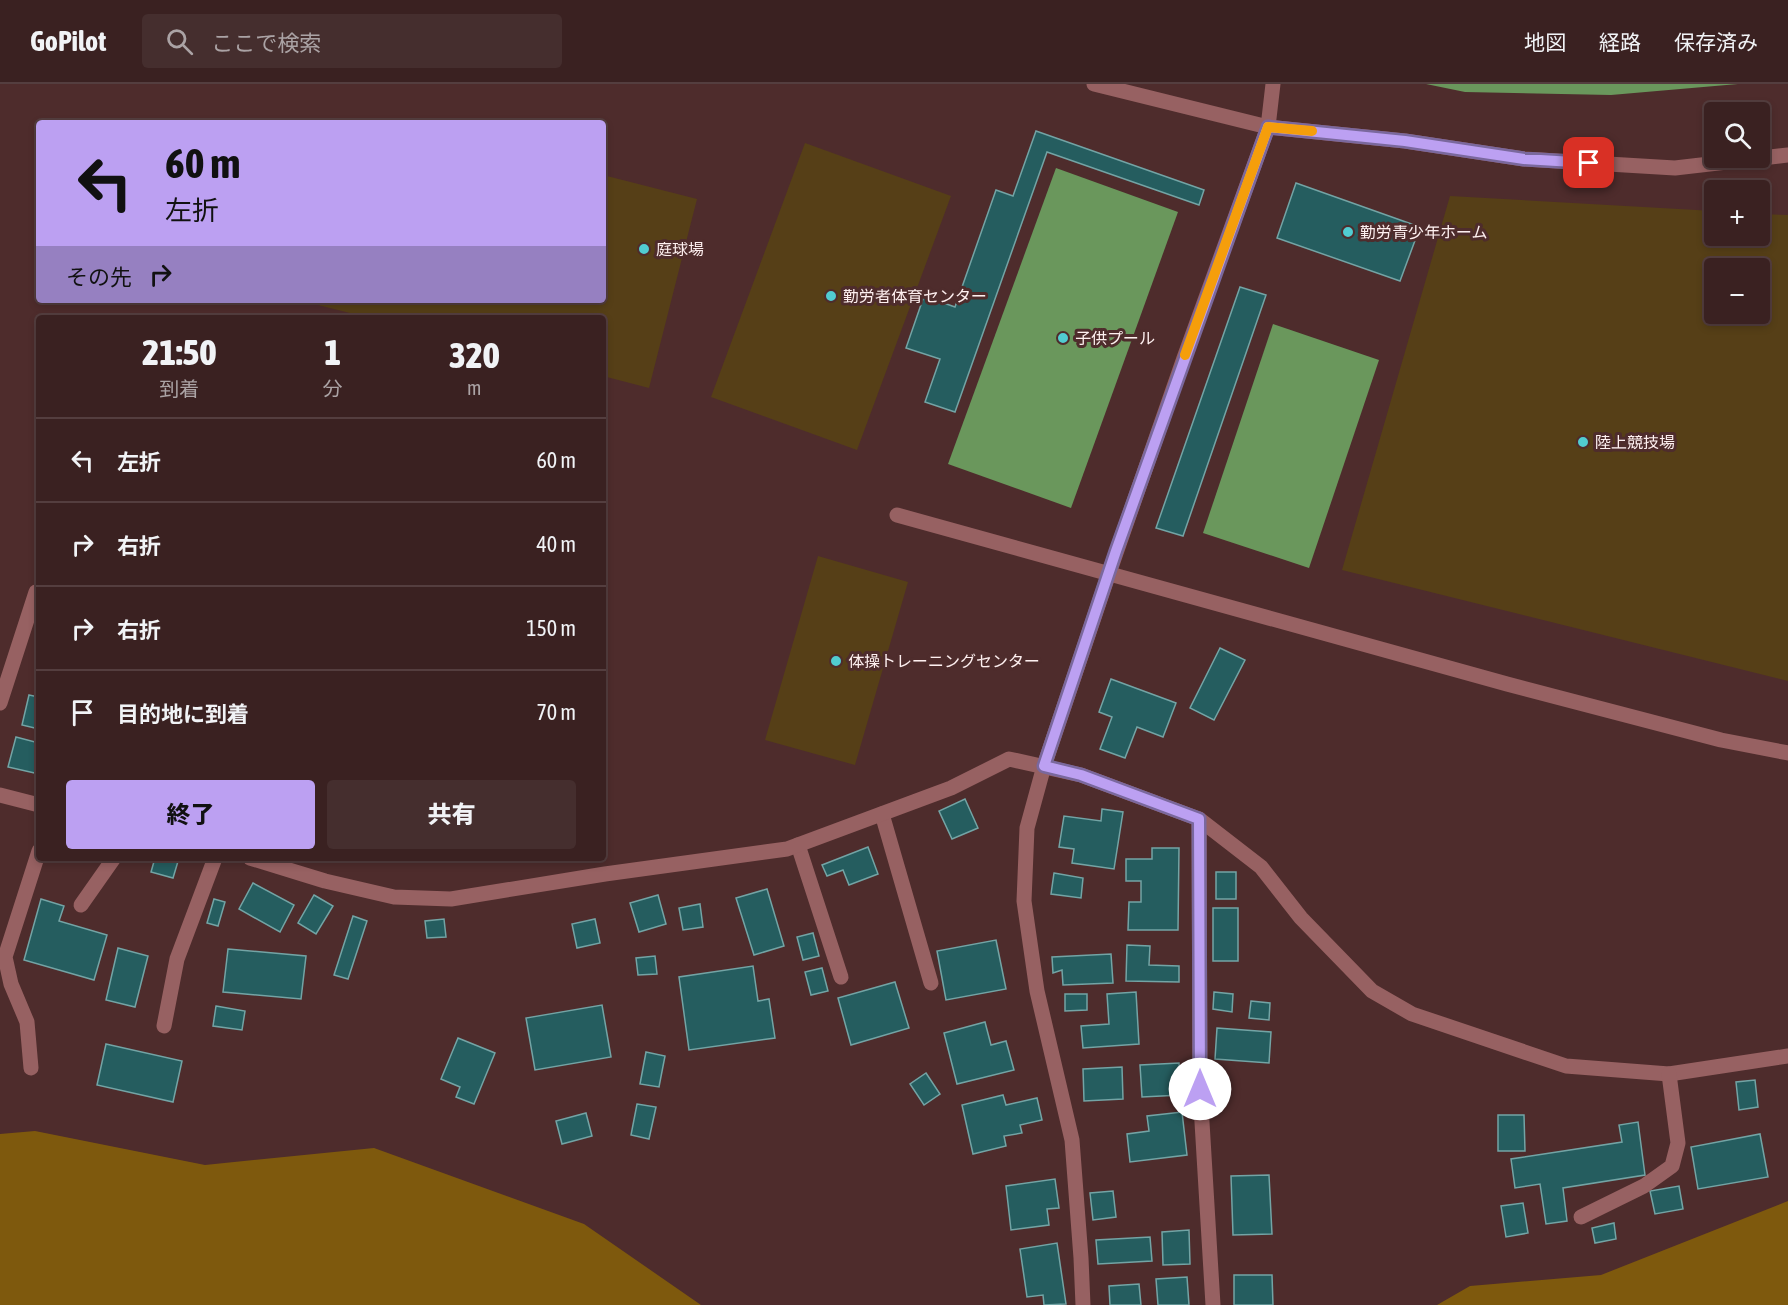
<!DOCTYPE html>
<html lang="ja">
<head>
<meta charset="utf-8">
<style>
	:root { --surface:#3a2121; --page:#452e2e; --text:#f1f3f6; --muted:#aba3a5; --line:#543e3f; --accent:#bca0f2 }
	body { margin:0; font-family:"Asap Condensed","Noto Sans JP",sans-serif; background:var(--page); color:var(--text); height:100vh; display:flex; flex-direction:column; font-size:22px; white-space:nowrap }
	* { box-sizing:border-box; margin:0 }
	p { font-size:20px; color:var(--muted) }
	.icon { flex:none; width:33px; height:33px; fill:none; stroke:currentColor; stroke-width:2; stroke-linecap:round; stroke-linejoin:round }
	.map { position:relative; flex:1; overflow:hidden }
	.details { position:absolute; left:36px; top:231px; width:570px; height:546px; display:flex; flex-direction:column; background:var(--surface); border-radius:6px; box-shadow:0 3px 9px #0003,0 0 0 2px var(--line) }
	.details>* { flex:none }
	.top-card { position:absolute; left:36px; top:36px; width:570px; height:183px; border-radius:6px; box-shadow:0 3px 9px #0003,0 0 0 2px var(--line); background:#bca0f2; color:#111; overflow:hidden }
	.buttons { position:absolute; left:1704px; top:18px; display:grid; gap:12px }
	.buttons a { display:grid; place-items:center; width:66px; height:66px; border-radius:6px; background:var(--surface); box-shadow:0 3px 9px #0003,0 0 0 2px var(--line); font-size:30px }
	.pin { position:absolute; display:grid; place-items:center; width:51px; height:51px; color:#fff; margin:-26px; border-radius:12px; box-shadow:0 3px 9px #0006 }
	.me { position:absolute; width:66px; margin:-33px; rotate:0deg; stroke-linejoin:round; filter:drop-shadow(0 0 4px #0008) }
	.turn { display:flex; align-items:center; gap:21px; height:126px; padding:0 30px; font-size:27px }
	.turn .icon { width:78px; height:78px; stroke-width:2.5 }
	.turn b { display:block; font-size:42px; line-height:51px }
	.then { display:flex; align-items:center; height:57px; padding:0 30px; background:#0003; gap:12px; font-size:22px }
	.eta { display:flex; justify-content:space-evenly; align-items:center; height:102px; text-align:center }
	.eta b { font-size:36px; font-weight:800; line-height:42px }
	.primary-button { display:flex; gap:12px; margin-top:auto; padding:12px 30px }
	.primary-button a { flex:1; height:69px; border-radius:6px; background:var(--accent); color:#111; font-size:24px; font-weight:800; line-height:69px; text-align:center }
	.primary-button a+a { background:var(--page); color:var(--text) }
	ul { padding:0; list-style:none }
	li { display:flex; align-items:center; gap:18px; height:84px; padding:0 30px; border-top:2px solid var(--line) }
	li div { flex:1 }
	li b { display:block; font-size:22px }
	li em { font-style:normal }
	header { display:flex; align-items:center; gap:36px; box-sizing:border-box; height:84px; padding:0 30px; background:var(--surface); border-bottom:2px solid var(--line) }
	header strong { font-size:28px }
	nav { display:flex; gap:33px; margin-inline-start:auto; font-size:21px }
	.search { width:420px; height:54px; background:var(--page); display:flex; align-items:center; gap:15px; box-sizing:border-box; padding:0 21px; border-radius:6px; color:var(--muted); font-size:22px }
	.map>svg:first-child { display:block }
	.green { fill:#563f17; fill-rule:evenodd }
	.forest { fill:#7e590d }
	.water { fill:#6a975c }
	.building { fill:#255d5f; stroke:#73a4a5; stroke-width:1.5 }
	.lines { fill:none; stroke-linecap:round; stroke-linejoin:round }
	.minor { stroke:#976162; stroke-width:15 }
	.route-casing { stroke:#7a689d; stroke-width:15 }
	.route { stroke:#bca0f2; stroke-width:10 }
	.slow { stroke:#f59e0b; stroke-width:10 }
	.poi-dot { fill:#51ccd1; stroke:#4e2c2c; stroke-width:2 }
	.labels { text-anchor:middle; stroke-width:6; stroke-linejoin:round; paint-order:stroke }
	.poi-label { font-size:16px; fill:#fef0f0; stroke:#4e2c2c; text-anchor:start }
</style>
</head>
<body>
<header>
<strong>GoPilot</strong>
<div class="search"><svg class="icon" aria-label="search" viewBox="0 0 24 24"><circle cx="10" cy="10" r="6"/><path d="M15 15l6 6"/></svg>ここで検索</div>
<nav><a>地図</a><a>経路</a><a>保存済み</a></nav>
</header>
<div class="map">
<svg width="1788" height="1221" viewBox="0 0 1788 1221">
	<rect width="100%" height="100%" fill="#4e2c2c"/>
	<g class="green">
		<polygon points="805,59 951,112 857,366 711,313"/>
		<polygon points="603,91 697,115 649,304 603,292 603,234 370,234 314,220 315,216 603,216"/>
		<path d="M1450 112 1714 127V152H1760V130L1788 131V597L1342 486ZM1760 184V230H1714V184Z"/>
		<polygon points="818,472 908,498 855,681 765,656"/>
	</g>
	<g class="forest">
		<polygon points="35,1047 205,1081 374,1064 584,1140 701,1221 0,1221 0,1050"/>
		<polygon points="1788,1117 1788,1221 1437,1221 1470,1202 1601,1191"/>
	</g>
	<g class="water">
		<polygon points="1426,0 1738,0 1611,11 1465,8"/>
		<polygon points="1056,84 1178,128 1071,424 948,380"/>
		<polygon points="1273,240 1379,276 1309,484 1203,449"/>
	</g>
	<g class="building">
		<polygon points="1036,47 1204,106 1199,121 1047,68 955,328 925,318 940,275 906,264 924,212 955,223 996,106 1013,112"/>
		<polygon points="1296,99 1420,143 1400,197 1277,154"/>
		<polygon points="1240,203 1266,211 1183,452 1156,444"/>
		<polygon points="1220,564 1245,576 1214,636 1190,624"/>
		<polygon points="1111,595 1176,619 1163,653 1137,643 1125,674 1100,665 1112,633 1099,628"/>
		<polygon points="29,611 39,613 39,645 22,641"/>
		<polygon points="16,653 39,659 39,690 8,683"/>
		<polygon points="965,715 978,744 952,755 939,727"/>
		<polygon points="1102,725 1123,728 1114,785 1072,779 1074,765 1059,763 1064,732 1101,737"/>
		<polygon points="868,763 878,790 849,801 843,786 827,792 822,781"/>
		<polygon points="1152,764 1179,764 1178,846 1128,846 1129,818 1141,818 1141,797 1126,797 1126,775 1152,775"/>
		<polygon points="155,774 179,774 173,794 151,788"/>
		<rect x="1216" y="788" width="20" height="27"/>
		<polygon points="1054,789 1083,794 1081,814 1051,810"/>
		<polygon points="253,799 294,821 280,848 239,825"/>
		<polygon points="767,805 784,862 754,871 736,814"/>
		<polygon points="314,811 333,822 316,850 298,839"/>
		<polygon points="658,811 666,840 639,848 630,819"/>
		<polygon points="41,815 64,822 59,837 107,851 94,896 24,876"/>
		<polygon points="214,815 225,818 218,842 207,839"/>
		<polygon points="700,820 703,843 683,846 679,824"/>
		<rect x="1213" y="824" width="25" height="53"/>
		<polygon points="353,832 367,837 348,895 334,891"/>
		<polygon points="444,835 446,853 427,854 425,837"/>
		<polygon points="595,835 600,859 577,864 572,840"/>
		<polygon points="813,849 819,872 803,876 797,853"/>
		<polygon points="996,856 1006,905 946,916 937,867"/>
		<polygon points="1127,861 1150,862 1149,881 1179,882 1179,898 1126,897"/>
		<polygon points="118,864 148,872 135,923 106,916"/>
		<polygon points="228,865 306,872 301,915 223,908"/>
		<polygon points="1111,870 1113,899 1063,901 1062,886 1053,889 1052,873"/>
		<polygon points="655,872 657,890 638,891 636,874"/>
		<polygon points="753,882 758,917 769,915 775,954 689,966 679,893"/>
		<polygon points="822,884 828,907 811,911 805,888"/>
		<polygon points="895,898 909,944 851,961 838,914"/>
		<polygon points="1136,908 1139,960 1083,964 1081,942 1109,940 1107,910"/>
		<polygon points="1214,908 1233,910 1232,928 1213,925"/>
		<polygon points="1065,910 1087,910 1087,926 1065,927"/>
		<polygon points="1251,917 1270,919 1269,936 1249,934"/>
		<polygon points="602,921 611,973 535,986 526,934"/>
		<polygon points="216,922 245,927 242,946 213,942"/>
		<polygon points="985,938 991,961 1006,957 1014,986 957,1000 944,949"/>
		<polygon points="1217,944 1271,948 1269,979 1215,975"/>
		<polygon points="458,954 495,969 474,1020 456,1013 460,1003 441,995"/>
		<polygon points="106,960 182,977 173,1018 97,1001"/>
		<polygon points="646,968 665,972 659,1003 640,1000"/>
		<polygon points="1179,979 1181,1011 1142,1013 1140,981"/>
		<polygon points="1122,983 1123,1015 1084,1017 1083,985"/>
		<polygon points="926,989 940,1010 924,1021 910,1000"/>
		<polygon points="1755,996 1758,1023 1739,1026 1736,998"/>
		<polygon points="1003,1011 1006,1021 1037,1014 1042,1036 1020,1041 1022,1049 1004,1052 1006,1062 973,1070 962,1021"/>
		<polygon points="637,1020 656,1023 649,1055 631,1051"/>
		<polygon points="1182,1028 1187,1071 1130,1078 1127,1050 1149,1047 1147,1032"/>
		<polygon points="586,1029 592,1052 562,1060 556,1037"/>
		<polygon points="1498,1031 1524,1031 1525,1067 1498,1067"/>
		<polygon points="1638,1038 1645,1091 1563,1104 1567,1137 1546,1140 1540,1100 1515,1104 1511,1075 1622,1058 1619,1041"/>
		<polygon points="1760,1050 1768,1093 1698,1105 1691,1063"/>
		<polygon points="1269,1091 1272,1150 1233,1151 1231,1092"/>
		<polygon points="1055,1095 1059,1124 1047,1125 1049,1141 1011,1146 1006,1102"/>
		<polygon points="1679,1102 1683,1125 1655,1130 1650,1107"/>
		<polygon points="1113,1107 1116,1133 1093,1136 1090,1109"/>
		<polygon points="1523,1119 1528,1149 1506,1153 1501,1122"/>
		<polygon points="1614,1139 1616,1155 1595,1159 1592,1144"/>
		<polygon points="1189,1146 1190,1180 1163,1181 1162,1148"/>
		<polygon points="1150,1153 1152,1177 1098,1180 1096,1156"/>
		<polygon points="1057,1159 1066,1220 1044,1221 1043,1211 1027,1213 1020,1165"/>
		<polygon points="1234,1191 1272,1191 1273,1221 1234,1221"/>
		<polygon points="1187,1193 1189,1221 1158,1221 1156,1195"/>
		<polygon points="1139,1200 1141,1221 1110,1221 1109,1202"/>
	</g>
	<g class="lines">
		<g class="minor">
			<polyline points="1094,0 1268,43 1405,57 1524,75 1675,84 1788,71"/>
			<polyline points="897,431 1507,600 1721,656 1788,669"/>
			<polyline points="0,619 36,508"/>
			<polyline points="0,711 39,721"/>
			<polyline points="882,730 931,899"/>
			<polyline points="1199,735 1200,1005 1213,1221"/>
			<polyline points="798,761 841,893"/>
			<polyline points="250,774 325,797 394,813 451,815 605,790 787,765 951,704 1009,675 1081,691 1199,735 1261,783 1301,834 1372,907 1412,930 1566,982 1669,990 1788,972"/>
			<polyline points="81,821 114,774"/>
			<polyline points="164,942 177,875 215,774"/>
			<polyline points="31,984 27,938 11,900 5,873 39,767"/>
			<polyline points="1581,1133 1644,1102 1672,1082 1678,1059 1669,990"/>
			<polyline points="1083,1221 1081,1174 1072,1056 1037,907 1024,817 1027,744 1044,682 1109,489 1184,274 1268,43 1273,0"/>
		</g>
	</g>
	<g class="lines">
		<defs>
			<polyline id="route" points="1200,1005 1199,735 1081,691 1044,682 1116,467 1268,43 1405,57 1524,75 1589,79"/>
		</defs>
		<use href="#route" class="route-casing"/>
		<use href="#route" class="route"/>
		<polyline class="slow" points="1185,271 1268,43 1312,47"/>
	</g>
	<g class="poi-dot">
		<circle cx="1348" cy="148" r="6"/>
		<circle cx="644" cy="165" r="6"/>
		<circle cx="831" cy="212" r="6"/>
		<circle cx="1063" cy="254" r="6"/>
		<circle cx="1583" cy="358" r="6"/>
		<circle cx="836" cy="577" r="6"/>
	</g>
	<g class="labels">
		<g class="poi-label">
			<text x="1360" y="154">勤労青少年ホーム</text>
			<text x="656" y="171">庭球場</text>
			<text x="843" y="218">勤労者体育センター</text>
			<text x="1075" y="260">子供プール</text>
			<text x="1595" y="364">陸上競技場</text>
			<text x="848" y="583">体操トレーニングセンター</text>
		</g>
	</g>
</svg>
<div class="buttons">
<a><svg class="icon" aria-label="search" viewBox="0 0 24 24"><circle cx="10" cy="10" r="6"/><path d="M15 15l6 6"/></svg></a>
<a>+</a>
<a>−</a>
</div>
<div class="pin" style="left:1589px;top:79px;background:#d93025"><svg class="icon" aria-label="arrive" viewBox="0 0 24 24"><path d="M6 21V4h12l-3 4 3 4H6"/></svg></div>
<svg class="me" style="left:1200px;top:1005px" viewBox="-20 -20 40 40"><circle r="19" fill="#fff"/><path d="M0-13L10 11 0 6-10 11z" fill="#bca0f2"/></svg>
<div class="top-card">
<div class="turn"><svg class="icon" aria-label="left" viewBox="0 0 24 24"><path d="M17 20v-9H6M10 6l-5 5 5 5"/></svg><div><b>60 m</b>左折</div></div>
<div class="then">その先<svg class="icon" aria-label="right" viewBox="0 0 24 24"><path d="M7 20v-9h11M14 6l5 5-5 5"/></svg></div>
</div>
<section class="details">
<div class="eta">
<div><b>21:50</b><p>到着</p></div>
<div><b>1</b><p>分</p></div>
<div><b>320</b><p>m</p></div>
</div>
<ul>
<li><svg class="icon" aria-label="left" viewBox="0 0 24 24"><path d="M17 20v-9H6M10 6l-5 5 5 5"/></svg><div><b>左折</b></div><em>60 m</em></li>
<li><svg class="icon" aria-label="right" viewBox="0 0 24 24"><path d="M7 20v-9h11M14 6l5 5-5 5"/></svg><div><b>右折</b></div><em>40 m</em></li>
<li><svg class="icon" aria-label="right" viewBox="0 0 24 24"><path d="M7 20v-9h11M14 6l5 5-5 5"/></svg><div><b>右折</b></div><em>150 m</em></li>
<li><svg class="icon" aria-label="arrive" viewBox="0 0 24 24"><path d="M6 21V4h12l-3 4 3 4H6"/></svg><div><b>目的地に到着</b></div><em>70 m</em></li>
</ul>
<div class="primary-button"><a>終了</a><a>共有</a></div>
</section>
</div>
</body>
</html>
